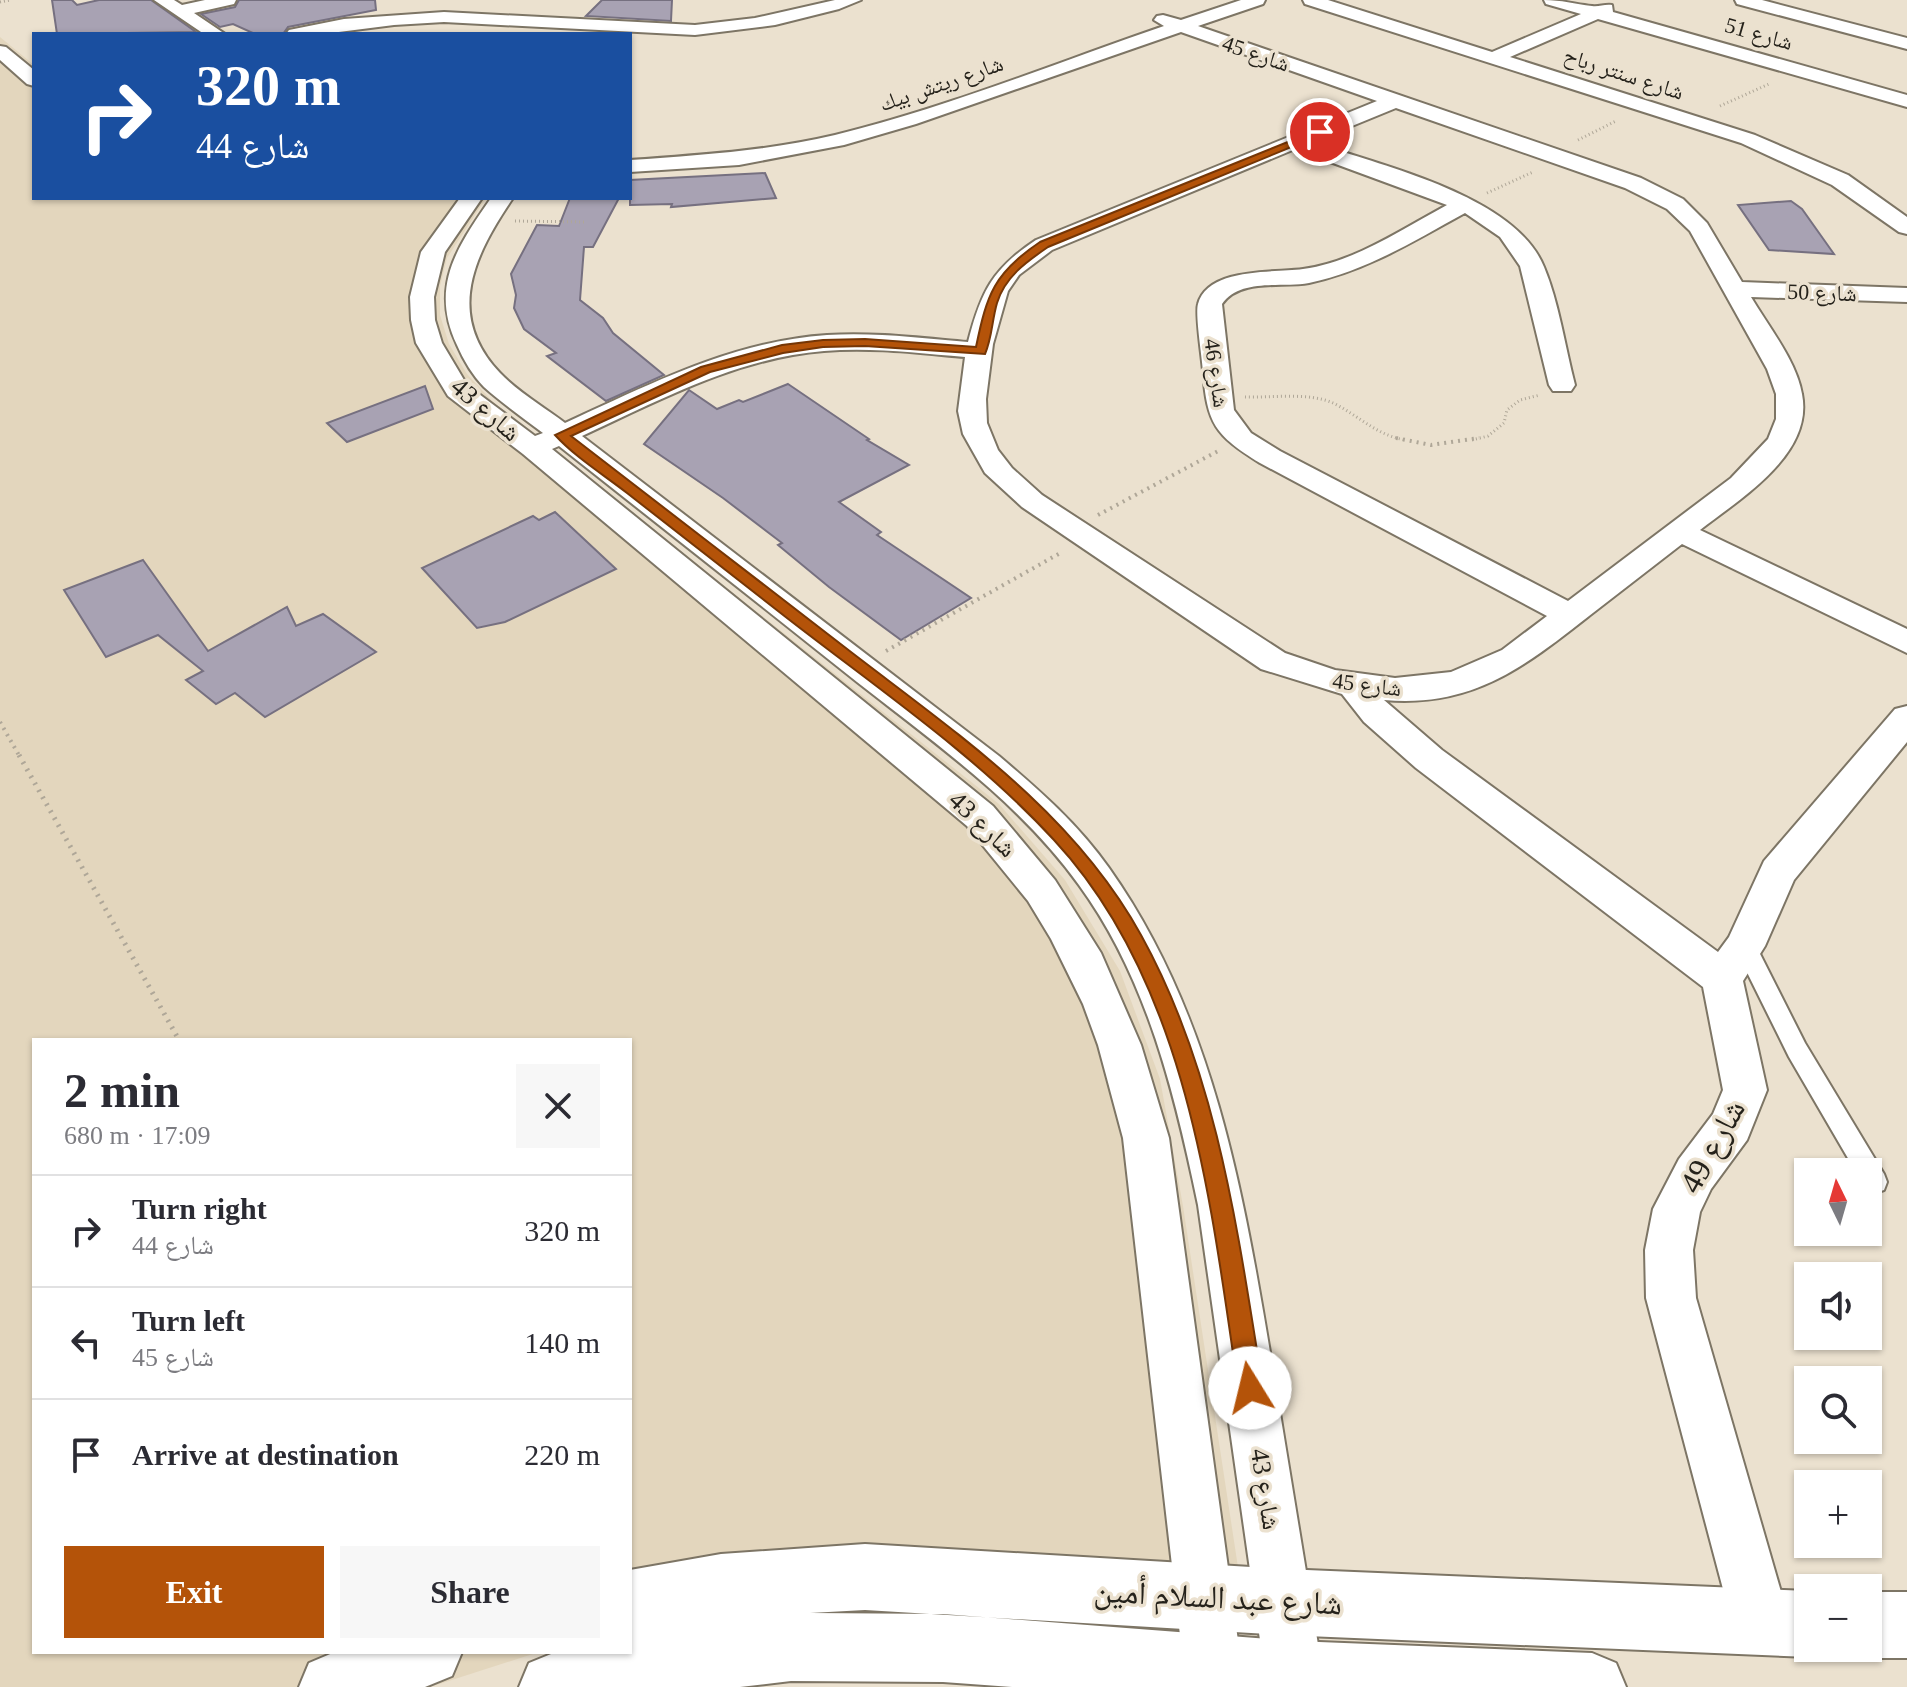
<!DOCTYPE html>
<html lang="en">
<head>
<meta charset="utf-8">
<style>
	:root { --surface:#fff; --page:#f7f7f7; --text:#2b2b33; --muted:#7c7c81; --line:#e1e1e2; --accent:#b45309 }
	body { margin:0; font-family:"Times New Roman","Noto Naskh Arabic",serif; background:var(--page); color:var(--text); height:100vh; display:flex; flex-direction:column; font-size:30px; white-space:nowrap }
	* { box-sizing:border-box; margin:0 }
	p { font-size:26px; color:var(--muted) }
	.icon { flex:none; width:44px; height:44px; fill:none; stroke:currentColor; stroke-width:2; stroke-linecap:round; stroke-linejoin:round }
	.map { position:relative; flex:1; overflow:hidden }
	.sheet { position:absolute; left:32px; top:1038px; width:600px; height:616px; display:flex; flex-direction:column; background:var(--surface); border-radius:0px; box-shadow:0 2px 6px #0004 }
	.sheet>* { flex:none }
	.top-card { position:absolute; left:32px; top:32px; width:600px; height:168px; border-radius:0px; box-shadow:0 2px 6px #0004; background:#1a4fa0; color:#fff; overflow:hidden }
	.needle { width:52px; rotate:355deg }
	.tools { position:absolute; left:1794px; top:1158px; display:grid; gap:16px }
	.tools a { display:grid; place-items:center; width:88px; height:88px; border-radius:0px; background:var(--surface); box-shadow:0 2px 6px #0004; font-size:40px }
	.pin { position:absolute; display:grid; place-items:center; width:68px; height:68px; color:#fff; margin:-34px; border:4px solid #fff; border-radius:50%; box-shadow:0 2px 8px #0007 }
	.me { position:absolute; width:88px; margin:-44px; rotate:351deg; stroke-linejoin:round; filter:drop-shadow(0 0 6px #0008) }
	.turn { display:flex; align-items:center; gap:28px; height:168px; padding:0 32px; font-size:36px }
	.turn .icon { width:104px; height:104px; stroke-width:2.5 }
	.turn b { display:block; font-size:56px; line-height:68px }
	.round { display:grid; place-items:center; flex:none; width:84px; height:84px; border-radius:0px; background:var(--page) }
	.headline { display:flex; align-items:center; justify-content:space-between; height:136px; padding:0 32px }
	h1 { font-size:48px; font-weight:700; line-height:60px }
	.button { display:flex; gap:16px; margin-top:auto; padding:16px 32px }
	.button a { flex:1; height:92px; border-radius:0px; background:var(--accent); color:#fff; font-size:32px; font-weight:700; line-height:92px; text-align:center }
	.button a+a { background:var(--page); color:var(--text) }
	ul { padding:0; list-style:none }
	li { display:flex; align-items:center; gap:24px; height:112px; padding:0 32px; border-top:2px solid var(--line) }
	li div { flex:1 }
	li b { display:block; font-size:30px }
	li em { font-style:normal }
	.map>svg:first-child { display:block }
	.built { fill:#e3d6bd }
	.building { fill:#a8a2b3; stroke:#767080; stroke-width:2 }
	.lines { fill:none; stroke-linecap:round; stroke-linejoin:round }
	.lane-casing { stroke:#7d7565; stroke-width:4 }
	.street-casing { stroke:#7d7565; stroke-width:4 }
	.secondary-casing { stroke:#7d7565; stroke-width:4 }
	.path-far2 { stroke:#afa798; stroke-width:3; stroke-dasharray:1 3; stroke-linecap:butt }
	.path-far1 { stroke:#afa798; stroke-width:4; stroke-dasharray:2 5; stroke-linecap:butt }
	.path { stroke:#afa798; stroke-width:5; stroke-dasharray:2 6; stroke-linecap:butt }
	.lane { fill:#fff; fill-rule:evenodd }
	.street { fill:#fff; fill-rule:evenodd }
	.secondary { fill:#fff; fill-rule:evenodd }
	.route { fill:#b45309; stroke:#753606; stroke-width:2 }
	.labels { text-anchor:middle; stroke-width:7; stroke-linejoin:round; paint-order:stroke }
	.far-street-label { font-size:22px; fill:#25221b; stroke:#ebe1cf }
	.street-label { font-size:26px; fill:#25221b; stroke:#ebe1cf }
	.near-street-label { font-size:32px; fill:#25221b; stroke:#ebe1cf }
</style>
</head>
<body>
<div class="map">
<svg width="1907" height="1687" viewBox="0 0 1907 1687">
	<rect width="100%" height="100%" fill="#ebe1cf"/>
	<polygon class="built" points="0,37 34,65 34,198 486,198 447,258 440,286 440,315 449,344 467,374 494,403 999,804 1065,880 1120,971 1160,1079 1183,1206 1248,1633 812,1614 630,1631 630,1040 34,1040 34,1652 539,1652 430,1687 0,1687"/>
	<g class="building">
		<polygon points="52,0 72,0 77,5 99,0 151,0 196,32 57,34"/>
		<polygon points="239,0 375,0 376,10 288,27 283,34 255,34 233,24 220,27 201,14 235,7"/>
		<polygon points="602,0 672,0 671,21 586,16"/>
		<polygon points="765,173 776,198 671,207 672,204 630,205 630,180"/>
		<polygon points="570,198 619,198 593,247 584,247 580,300 603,318 613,333 664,375 606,401 547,356 556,353 524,329 514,308 516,295 511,274 537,225 559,226"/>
		<polygon points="1791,201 1802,209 1834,254 1769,250 1738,205"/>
		<polygon points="788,384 869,439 867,440 909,465 839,502 881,532 877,535 971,598 901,640 829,587 778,545 782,543 723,498 644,444 689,390 717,409 739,400 743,402"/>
		<polygon points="425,386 433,409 347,442 327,423"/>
		<polygon points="555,512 616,569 505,622 477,628 422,568 533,516 539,520"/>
		<polygon points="143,560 208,651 287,607 296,626 323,614 376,652 265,717 235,693 216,704 186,680 203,671 158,635 106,657 64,590"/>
	</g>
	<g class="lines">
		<defs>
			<polygon id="lane" points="1745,937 1753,940 1805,1043 1884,1174 1887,1182 1884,1190 1875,1193 1868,1191 1868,1172 1856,1172 1789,1057 1734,946 1737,940"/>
			<g id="street">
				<polygon points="154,0 174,0 182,5 205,0 236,0 234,4 194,13 225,34 204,34"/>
				<polygon points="835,0 861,0 839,9 775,25 695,35 444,22 394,25 323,34 286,34 289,30 344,19 444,12 695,25 755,18"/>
				<path d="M1241 0H1265L1263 4 1198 26 1641 178 1683 199 1707 223 1742 282 1907 288V302L1751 297C1768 326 1796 360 1802 394 1814 454 1741 498 1700 530L1907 629V653L1682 544C1651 568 1620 592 1589 616 1524 667 1472 708 1384 700L1442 750 1718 952 1729 937 1764 861 1895 709 1907 706V742L1794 880 1765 946 1743 981 1767 1090 1747 1140 1711 1189 1700 1212 1693 1250 1696 1298 1790 1623 1781 1643 1761 1652 1741 1643 1732 1623 1646 1298 1645 1250 1653 1209 1679 1159 1713 1114 1723 1090 1703 987 1416 768 1364 722 1342 694 1261 669 1022 507 985 473 963 434 958 411 965 357C918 353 871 347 824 351 737 358 660 400 582 436L999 756C1039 790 1078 824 1109 868 1213 1015 1243 1190 1272 1364 1289 1468 1306 1571 1323 1675L1318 1687H1270L1265 1675 1198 1205C1175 1094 1147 978 1079 885 1020 803 936 744 857 682 758 603 659 525 559 446L552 449 993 806 1055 880 1101 953 1141 1045 1169 1138 1242 1670 1235 1687H1191L1184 1670 1123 1138 1098 1045 1083 1004 1051 939 1028 901 967 826 523 454 448 396 416 343 411 320 410 297 421 252 460 198H482L445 252 434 297 435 320 442 343 467 385 535 436 543 433C523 418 502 403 484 387 473 376 463 359 457 345 429 286 458 246 491 198H513C475 254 444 314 500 373 518 392 544 407 565 423 648 385 733 341 827 335 874 332 921 338 968 342 981 292 992 269 1036 240L1377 101 1181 32 916 124 844 145 739 165 630 172V160C699 155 767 151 835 135 946 108 1056 63 1164 26L1154 20 1157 16 1163 15 1181 20ZM1396 108 1625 188 1667 209 1690 231 1767 369 1776 394V419L1768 439 1731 478 1568 601 1280 451 1251 433 1234 410 1222 304C1240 278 1281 288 1309 283 1366 271 1414 241 1465 213L1500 237 1520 266 1549 385 1553 391H1571L1575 385C1565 347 1559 303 1544 267 1515 195 1381 166 1313 142ZM1295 149 1447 205C1402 229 1355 262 1303 269 1274 273 1208 267 1198 304 1195 314 1202 357 1203 371 1207 424 1215 435 1260 463L1547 616 1502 650 1451 672 1395 678 1335 670 1285 653 1042 495 1012 468 998 450 987 423 986 399 993 344 1008 291 1019 275 1052 250Z"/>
				<path d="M1303 0H1328L1492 52 1581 14 1546 4 1544 0C1561 0 1575 4 1592 6 1599 7 1604 4 1612 5L1613 12 1907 95V107L1598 19 1510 57 1755 135 1848 175 1907 217V234L1899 232 1832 185 1741 143 1305 4Z"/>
				<polygon points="1735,0 1762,0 1907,38 1907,49 1737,4"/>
				<polygon points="0,46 6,47 34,70 34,86 27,84 0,60"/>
			</g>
			<g id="secondary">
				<polygon points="865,1544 1283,1569 1808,1591 1808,1648 1830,1648 1808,1657 1283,1635 865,1610 810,1613 943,1614 1294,1641 1592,1653 1616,1663 1626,1687 1012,1687 943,1682 791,1681 740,1687 519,1687 529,1663 556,1652 630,1652 630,1570 721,1554"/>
				<polygon points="1868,1592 1907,1592 1907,1658 1868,1658 1844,1649 1868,1648"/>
				<polygon points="335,1652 462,1652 452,1676 425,1687 299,1687 309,1663"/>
			</g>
		</defs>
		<use href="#lane" class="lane-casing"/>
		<use href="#street" class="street-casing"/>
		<use href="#secondary" class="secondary-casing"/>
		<g class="path-far2">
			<polyline points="0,2 10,0"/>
			<polyline points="1720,106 1769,84"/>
			<polyline points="1578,140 1616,121"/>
			<polyline points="1487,193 1533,172"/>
			<polyline points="515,221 586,222"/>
			<path d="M1245 397C1271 398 1309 392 1333 403 1358 415 1376 435 1405 440"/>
			<polyline points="1472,440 1488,436 1504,423 1507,410 1520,400 1540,395"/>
		</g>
		<g class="path-far1">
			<polyline points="1396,438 1431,445 1479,438"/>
			<polyline points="1098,515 1220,450"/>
			<polyline points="886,651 1062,552"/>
			<polyline points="0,722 20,757"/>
		</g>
		<polyline class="path" points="19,755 179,1040"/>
		<use href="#lane" class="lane"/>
		<use href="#street" class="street"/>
		<use href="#secondary" class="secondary"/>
	</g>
	<path class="route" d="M1320 129 1323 134 1048 247C1026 262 1005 277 997 303 992 320 992 338 985 354L865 346 823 347 783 353 710 372 571 436C664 508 758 580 851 652 959 735 1074 813 1141 935 1218 1074 1238 1234 1263 1388L1259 1397 1250 1400 1242 1397 1238 1388C1211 1203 1188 984 1054 840 974 753 871 684 778 611 728 572 678 533 627 493 604 475 575 457 555 435L701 367 782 345 823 340 865 339 976 347C987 294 994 273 1040 242Z"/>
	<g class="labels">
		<g class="far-street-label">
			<text transform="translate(1759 33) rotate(16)" y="8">شارع 51</text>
			<text transform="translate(1256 53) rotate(19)" y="8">شارع 45</text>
			<text transform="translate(1624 73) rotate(18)" y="8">شارع سنتر رباح</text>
			<text transform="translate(941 83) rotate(-19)" y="8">شارع ريتش بيك</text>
			<text transform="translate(1822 292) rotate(2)" y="8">شارع 50</text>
			<text transform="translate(1217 373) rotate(82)" y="8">شارع 46</text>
			<text transform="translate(1367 684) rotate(7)" y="8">شارع 45</text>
		</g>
		<g class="street-label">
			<text transform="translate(486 409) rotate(41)" y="9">شارع 43</text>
			<text transform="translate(983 824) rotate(44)" y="9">شارع 43</text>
			<text transform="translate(1266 1489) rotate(81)" y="9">شارع 43</text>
		</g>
		<g class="near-street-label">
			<text transform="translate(1712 1146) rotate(-61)" y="11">شارع 49</text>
			<text transform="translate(1218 1597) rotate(3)" y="11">شارع عبد السلام أمين</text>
		</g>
	</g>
</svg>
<div class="tools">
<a><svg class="needle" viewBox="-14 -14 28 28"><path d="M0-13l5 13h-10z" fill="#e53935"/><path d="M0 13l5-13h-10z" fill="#7c7c81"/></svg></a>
<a><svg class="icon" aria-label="sound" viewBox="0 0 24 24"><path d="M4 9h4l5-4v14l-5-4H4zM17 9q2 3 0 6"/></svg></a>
<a><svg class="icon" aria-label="search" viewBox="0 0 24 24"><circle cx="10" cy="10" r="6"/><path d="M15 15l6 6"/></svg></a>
<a>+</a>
<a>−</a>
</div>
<div class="pin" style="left:1320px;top:132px;background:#d93025"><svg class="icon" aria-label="arrive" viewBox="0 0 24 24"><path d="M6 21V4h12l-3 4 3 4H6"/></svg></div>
<svg class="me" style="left:1250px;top:1388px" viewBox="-20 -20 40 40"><circle r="19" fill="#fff"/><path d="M0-13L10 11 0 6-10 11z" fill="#b45309"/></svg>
<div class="top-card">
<div class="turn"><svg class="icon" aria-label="right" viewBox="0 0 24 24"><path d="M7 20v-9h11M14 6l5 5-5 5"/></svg><div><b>320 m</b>شارع 44</div></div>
</div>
<section class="sheet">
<div class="headline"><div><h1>2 min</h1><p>680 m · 17:09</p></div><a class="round"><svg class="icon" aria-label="close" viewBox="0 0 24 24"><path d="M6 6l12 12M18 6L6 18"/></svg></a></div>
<ul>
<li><svg class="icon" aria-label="right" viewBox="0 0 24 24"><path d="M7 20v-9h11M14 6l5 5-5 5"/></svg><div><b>Turn right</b><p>شارع 44</p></div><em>320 m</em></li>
<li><svg class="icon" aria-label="left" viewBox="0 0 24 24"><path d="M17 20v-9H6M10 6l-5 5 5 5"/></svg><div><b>Turn left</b><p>شارع 45</p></div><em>140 m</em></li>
<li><svg class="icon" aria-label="arrive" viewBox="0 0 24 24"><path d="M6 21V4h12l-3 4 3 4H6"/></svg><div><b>Arrive at destination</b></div><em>220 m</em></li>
</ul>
<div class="button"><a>Exit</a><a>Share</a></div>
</section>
</div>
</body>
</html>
